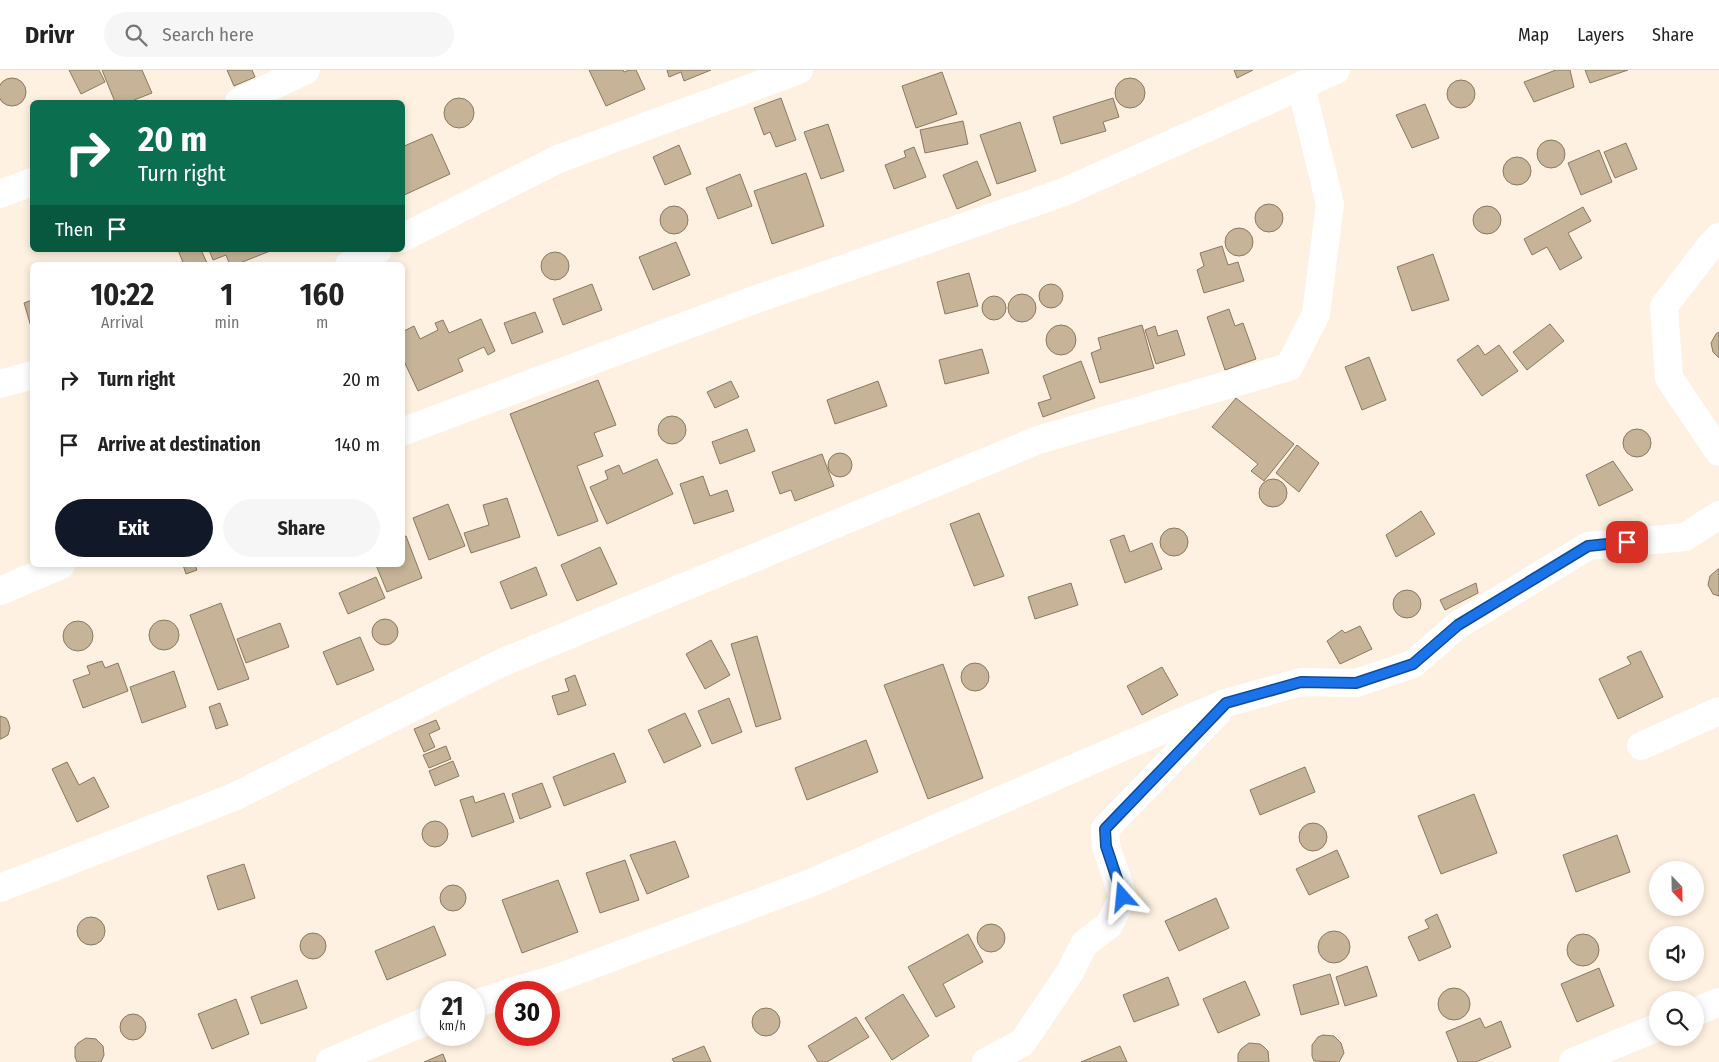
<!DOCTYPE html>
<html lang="en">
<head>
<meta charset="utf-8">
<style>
	:root { --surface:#fff; --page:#f6f6f6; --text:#222; --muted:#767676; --line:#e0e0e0; --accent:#111827 }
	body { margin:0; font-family:"Fira Sans Condensed",sans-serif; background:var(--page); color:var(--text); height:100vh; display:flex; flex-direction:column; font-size:19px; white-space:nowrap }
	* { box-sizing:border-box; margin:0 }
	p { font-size:16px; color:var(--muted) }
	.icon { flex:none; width:28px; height:28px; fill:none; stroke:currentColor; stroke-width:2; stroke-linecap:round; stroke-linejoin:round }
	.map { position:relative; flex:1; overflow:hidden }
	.details { position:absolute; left:30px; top:192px; width:375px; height:305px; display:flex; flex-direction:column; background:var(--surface); border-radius:8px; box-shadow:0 2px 8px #0003 }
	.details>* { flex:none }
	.hud { position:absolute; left:30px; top:30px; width:375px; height:152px; border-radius:8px; box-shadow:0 2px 8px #0003; background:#0b6e4f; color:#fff; overflow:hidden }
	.needle { width:32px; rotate:158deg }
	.buttons { position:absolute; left:1649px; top:791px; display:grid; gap:10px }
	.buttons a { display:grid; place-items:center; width:55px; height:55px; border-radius:50%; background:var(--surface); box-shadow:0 2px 8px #0003; font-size:25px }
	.speed { position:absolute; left:420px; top:911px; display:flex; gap:10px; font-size:25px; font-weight:700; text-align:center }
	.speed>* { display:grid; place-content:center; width:65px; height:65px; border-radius:50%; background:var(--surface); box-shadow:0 2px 8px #0003; line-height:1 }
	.speed small { font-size:12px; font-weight:400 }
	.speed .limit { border:8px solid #d22; background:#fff; color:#111 }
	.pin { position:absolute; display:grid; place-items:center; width:42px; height:42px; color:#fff; margin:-21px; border-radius:10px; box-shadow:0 2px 8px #0006 }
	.me { position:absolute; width:55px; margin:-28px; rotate:342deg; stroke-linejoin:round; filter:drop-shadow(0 0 4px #0008) }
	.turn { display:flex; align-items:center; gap:18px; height:105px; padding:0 25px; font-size:22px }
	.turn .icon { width:65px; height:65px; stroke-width:2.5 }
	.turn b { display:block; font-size:35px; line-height:42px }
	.then { display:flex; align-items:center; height:48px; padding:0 25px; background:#0003; gap:10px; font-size:19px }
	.eta { display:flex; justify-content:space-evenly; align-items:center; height:85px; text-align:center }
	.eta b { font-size:30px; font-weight:700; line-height:35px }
	.cta { display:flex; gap:10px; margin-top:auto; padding:10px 25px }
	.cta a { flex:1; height:58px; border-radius:30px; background:var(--accent); color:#fff; font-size:20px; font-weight:700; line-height:58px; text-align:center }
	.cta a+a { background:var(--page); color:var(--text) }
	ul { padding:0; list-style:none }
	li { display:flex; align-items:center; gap:15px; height:65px; padding:0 25px }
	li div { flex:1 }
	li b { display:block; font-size:19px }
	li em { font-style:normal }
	header { display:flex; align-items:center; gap:30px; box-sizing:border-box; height:70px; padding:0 25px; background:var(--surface); border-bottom:1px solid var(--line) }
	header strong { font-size:24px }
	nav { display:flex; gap:28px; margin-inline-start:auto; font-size:18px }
	.search { width:350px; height:45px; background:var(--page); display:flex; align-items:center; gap:12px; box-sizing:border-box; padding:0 18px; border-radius:28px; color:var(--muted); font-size:19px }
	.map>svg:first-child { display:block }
	.building { fill:#c6b398; stroke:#8b785f }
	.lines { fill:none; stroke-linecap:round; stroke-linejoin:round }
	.minor { stroke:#fff; stroke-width:28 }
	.route-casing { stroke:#114b97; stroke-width:12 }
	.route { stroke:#1a73e8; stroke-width:9 }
</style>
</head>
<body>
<header>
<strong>Drivr</strong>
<div class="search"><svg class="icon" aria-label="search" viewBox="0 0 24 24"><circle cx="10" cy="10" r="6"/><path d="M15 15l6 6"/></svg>Search here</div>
<nav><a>Map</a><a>Layers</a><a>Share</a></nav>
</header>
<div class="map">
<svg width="1719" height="992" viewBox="0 0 1719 992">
	<rect width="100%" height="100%" fill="#fef1e1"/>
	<g class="building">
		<polygon points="69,0 99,0 105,12 81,24"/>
		<polygon points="102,0 142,0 152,23 129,32 115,32"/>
		<polygon points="227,0 252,0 255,7 234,16"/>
		<polygon points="589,0 623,0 624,2 629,0 636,0 645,19 606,36"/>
		<polygon points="667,0 711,0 684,11 681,2 669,7"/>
		<polygon points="1234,0 1253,0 1237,8"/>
		<polygon points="1556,0 1570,0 1574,17 1534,32 1524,12"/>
		<polygon points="1585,0 1628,0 1590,13"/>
		<polygon points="942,2 957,44 916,58 902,16"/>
		<circle cx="12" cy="22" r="14"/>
		<circle cx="1130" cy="23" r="15"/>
		<circle cx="1461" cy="24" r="14"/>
		<polygon points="781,28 796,70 776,77 770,62 764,65 754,38"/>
		<polygon points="1113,28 1119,47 1103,52 1106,61 1061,74 1053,47"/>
		<circle cx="459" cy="43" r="15"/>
		<polygon points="1425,34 1439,68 1412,78 1396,45"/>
		<polygon points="963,51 968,74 925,83 920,60"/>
		<polygon points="1020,52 1036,101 997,114 980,65"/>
		<polygon points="828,54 844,101 821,109 804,62"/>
		<polygon points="432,64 450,104 402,126 402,77"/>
		<circle cx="1551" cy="84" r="14"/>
		<polygon points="1626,73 1637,99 1615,108 1604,82"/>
		<polygon points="679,75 691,104 665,115 653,87"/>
		<polygon points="914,77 926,107 894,119 885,95 906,87 904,81"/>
		<polygon points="1599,80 1612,112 1581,125 1568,93"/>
		<circle cx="1517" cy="101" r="14"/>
		<polygon points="977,91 991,125 957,139 943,105"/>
		<polygon points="806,103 824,156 772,174 754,121"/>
		<polygon points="740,104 752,136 718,149 706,118"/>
		<circle cx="1269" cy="148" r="14"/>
		<circle cx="674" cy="150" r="14"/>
		<circle cx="1487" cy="150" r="14"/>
		<polygon points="1583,137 1591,151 1568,163 1582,188 1560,200 1547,177 1532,185 1524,169"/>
		<circle cx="1239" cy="172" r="14"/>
		<polygon points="676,172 690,205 653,220 639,187"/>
		<polygon points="1222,176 1228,195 1238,192 1244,211 1204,223 1197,200 1204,196 1200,183"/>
		<polygon points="178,180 201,180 208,195 184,195"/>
		<polygon points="209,180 270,180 270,181 235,195 230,195 226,185 213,190"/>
		<circle cx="555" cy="196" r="14"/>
		<polygon points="1433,184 1449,230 1412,241 1397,197"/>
		<polygon points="969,203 978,236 945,244 937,212"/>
		<circle cx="1051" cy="226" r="12"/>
		<polygon points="592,214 602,240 563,255 553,229"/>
		<circle cx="1022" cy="238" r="14"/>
		<circle cx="994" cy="238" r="12"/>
		<polygon points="32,230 32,260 24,233"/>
		<polygon points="1229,239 1235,256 1243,253 1256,289 1225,300 1207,247"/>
		<polygon points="535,242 543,262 512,274 504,253"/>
		<polygon points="481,249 495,281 488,285 484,277 458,289 463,301 418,321 402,287 402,262 414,256 420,269 438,260 435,253 443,250 449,263"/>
		<polygon points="1550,254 1564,271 1527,300 1513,282"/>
		<polygon points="1142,255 1154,298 1100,313 1091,283 1101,279 1098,268"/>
		<circle cx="1061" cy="270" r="15"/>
		<polygon points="1155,256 1158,266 1177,260 1185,285 1156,294 1145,260"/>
		<polygon points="1719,262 1719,288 1713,282 1711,273 1716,264"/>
		<polygon points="1478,275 1485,285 1499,275 1518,301 1482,326 1457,290"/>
		<polygon points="982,279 989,303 945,314 939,290"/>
		<polygon points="1369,287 1386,330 1362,340 1345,297"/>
		<polygon points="1081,291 1095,328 1043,347 1038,333 1051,329 1043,306"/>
		<polygon points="598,310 616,355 594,363 603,386 577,396 598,451 558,466 510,344"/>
		<polygon points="731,311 739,327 715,338 707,322"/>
		<polygon points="878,311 887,336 835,354 827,330"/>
		<polygon points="1236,328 1294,374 1264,411 1251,401 1258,394 1212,357"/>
		<circle cx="672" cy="360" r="14"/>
		<circle cx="1637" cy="373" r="14"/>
		<polygon points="747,359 755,381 720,394 712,372"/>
		<polygon points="1297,375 1319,393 1299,422 1276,403"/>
		<circle cx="840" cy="395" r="12"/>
		<polygon points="822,384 834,416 795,431 791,420 780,424 772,402"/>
		<polygon points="657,389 673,424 607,454 590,417 608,409 605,401 619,395 623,404"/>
		<polygon points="1613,391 1633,420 1599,436 1586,405"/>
		<polygon points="703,406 710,426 727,420 734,441 694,454 680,414"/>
		<circle cx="1273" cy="423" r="14"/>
		<polygon points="507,428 520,467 471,483 464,463 489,455 483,435"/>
		<polygon points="448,434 465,476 429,490 413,448"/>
		<polygon points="1421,441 1435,464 1396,487 1386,465"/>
		<polygon points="979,443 1004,506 974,516 950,454"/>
		<circle cx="1174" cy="472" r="14"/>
		<polygon points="1124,465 1130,482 1152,473 1162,499 1125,513 1110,470"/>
		<polygon points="406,466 422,508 387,522 376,495 402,495 402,467"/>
		<polygon points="600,477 617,514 577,531 561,495"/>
		<polygon points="183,495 195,495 197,500 186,504"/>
		<polygon points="536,497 547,525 511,539 500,512"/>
		<polygon points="1718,499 1719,499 1719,526 1713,524 1708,515 1710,506"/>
		<polygon points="376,507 385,528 348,544 339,523"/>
		<polygon points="1071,513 1078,535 1035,549 1028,527"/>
		<polygon points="1476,513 1478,523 1445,540 1440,530"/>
		<circle cx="1407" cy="534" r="14"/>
		<polygon points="221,533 249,609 218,620 190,545"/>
		<circle cx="385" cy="562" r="13"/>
		<circle cx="164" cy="565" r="15"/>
		<circle cx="78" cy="566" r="15"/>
		<polygon points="280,553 289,577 246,593 237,569"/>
		<polygon points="1360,556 1372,579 1340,594 1327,571 1342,560 1345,563"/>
		<polygon points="757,566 781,649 756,657 731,574"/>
		<polygon points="360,567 374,600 337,615 323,582"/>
		<polygon points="711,570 730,605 705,619 686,584"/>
		<polygon points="1641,581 1663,627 1618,649 1599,609 1631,594 1627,587"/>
		<polygon points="102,591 105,598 118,593 128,621 83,638 73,610 90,604 87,596"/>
		<circle cx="975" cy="607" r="14"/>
		<polygon points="943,594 983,708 928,729 884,615"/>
		<polygon points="1162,597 1178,625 1142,645 1127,616"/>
		<polygon points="174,601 186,637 142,653 130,617"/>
		<polygon points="575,605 586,635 558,645 552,626 569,621 565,609"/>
		<polygon points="729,628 742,662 712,674 698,641"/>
		<polygon points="220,633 228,655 216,659 209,637"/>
		<polygon points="685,643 701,676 664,693 648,660"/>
		<polygon points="0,646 6,648 8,651 10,658 8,665 1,669 0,669"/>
		<polygon points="436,650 440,659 429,664 435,677 424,682 414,659"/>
		<polygon points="866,670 878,702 807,730 795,698"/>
		<polygon points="446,676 451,689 429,698 423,685"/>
		<polygon points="614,683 626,712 564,736 553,707"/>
		<polygon points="453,691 459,706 435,716 429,701"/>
		<polygon points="67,692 79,715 94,707 109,737 77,752 52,699"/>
		<polygon points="1305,697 1315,722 1260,745 1250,720"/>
		<polygon points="542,713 551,737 520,749 512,724"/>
		<polygon points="504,723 514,752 472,767 460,730 473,726 475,733"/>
		<polygon points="1474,724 1497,783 1441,804 1418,746"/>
		<circle cx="435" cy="764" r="13"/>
		<circle cx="1313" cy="767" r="14"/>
		<polygon points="1617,765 1630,802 1576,822 1563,785"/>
		<polygon points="675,771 689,807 647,824 630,785"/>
		<polygon points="1337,780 1349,807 1309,825 1296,799"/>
		<polygon points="625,790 639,830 600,843 586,803"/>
		<polygon points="244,794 255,828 218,840 207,806"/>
		<polygon points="558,810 578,862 522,883 502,830"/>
		<circle cx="453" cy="828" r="13"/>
		<polygon points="1216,828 1229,858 1179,881 1165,851"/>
		<polygon points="1437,844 1451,877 1419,891 1408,867 1429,858 1425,850"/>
		<circle cx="91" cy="861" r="14"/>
		<circle cx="991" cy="868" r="14"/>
		<polygon points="434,856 446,885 387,910 375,881"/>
		<circle cx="1334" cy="877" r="16"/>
		<circle cx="313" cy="876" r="13"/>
		<polygon points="968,864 983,892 943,914 955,937 936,947 908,897"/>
		<circle cx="1583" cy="880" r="16"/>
		<polygon points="1367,896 1377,926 1345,936 1336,907"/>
		<polygon points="1599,898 1614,936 1577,952 1561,914"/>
		<polygon points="1330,904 1339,934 1301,945 1293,915"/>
		<polygon points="1168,907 1179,935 1134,952 1123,925"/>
		<polygon points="297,910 307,938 261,954 251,927"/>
		<polygon points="1245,911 1260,945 1218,963 1203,929"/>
		<circle cx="1454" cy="934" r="16"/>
		<polygon points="903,924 929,966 892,990 865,948"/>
		<polygon points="236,929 249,964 212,979 198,944"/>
		<circle cx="766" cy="952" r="14"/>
		<circle cx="133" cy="957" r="13"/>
		<polygon points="856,947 869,967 827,992 818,992 808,976"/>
		<polygon points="1480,948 1485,958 1501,951 1511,977 1476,992 1458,992 1446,962"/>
		<polygon points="1323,965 1334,966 1341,973 1344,983 1339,992 1314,991 1312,986 1312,975 1318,967"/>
		<polygon points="86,968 96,969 103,976 104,985 101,992 77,992 75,987 75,977 78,973"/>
		<polygon points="1249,973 1260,974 1264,977 1268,981 1269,992 1238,992 1238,984 1241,979"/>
		<polygon points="704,976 711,992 674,992 672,989"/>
		<polygon points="1120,976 1127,992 1081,992"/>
		<polygon points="443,984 446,992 424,992"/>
	</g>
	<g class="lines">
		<g class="minor">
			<polyline points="239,32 306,0"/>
			<polyline points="0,124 32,112"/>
			<polyline points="1719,167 1712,174 1664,236 1669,308 1719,382"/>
			<polyline points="402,168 558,89 799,0"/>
			<polyline points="349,195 378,180"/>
			<polyline points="0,314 32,305"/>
			<polyline points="402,362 754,230 1064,122 1336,0"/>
			<polyline points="0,521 61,495"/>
			<polyline points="1641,676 1719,641"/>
			<polyline points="0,818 234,727 501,593 1038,370 1289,297 1316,244 1330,134 1301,16"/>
			<polyline points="511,922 552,910 813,812 1118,679 1226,633 1301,612 1356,613 1413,594 1458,555 1588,476 1685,467 1719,445"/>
			<polyline points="474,934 506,924"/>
			<polyline points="1695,942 1719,932"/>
			<polyline points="330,992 431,949"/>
			<polyline points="986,992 1022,973 1070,902 1084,874 1109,855 1123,827 1106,776 1105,759 1218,642"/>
			<polyline points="1573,992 1658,957"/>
		</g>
	</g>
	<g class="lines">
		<defs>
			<polyline id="route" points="1123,827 1106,776 1105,759 1226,633 1301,612 1356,613 1413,594 1458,555 1588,476 1627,472"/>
		</defs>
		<use href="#route" class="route-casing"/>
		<use href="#route" class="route"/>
	</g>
</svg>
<div class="buttons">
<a><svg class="needle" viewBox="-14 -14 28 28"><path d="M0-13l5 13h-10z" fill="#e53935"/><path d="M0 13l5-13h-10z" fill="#767676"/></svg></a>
<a><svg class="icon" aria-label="sound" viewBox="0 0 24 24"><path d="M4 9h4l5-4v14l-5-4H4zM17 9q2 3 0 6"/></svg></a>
<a><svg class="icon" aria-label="search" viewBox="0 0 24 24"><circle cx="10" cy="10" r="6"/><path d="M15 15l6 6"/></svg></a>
</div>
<div class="speed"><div>21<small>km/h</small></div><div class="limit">30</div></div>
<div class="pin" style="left:1627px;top:472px;background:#d93025"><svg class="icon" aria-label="arrive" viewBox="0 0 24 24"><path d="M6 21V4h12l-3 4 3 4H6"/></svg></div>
<svg class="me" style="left:1123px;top:827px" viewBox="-20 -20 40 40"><path d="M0-17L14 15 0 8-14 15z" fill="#1a73e8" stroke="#fff" stroke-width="4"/></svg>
<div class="hud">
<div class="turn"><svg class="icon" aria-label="right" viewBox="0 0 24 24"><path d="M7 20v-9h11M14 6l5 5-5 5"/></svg><div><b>20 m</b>Turn right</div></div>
<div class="then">Then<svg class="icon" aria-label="arrive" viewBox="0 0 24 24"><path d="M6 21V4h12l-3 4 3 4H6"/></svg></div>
</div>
<section class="details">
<div class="eta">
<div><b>10:22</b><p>Arrival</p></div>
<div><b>1</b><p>min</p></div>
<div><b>160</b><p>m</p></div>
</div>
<ul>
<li><svg class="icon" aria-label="right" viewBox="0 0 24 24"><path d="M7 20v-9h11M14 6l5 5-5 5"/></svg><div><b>Turn right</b></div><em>20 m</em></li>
<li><svg class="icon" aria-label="arrive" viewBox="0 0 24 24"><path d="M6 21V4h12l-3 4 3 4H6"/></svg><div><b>Arrive at destination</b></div><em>140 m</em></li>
</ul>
<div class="cta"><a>Exit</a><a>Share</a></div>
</section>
</div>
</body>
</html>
